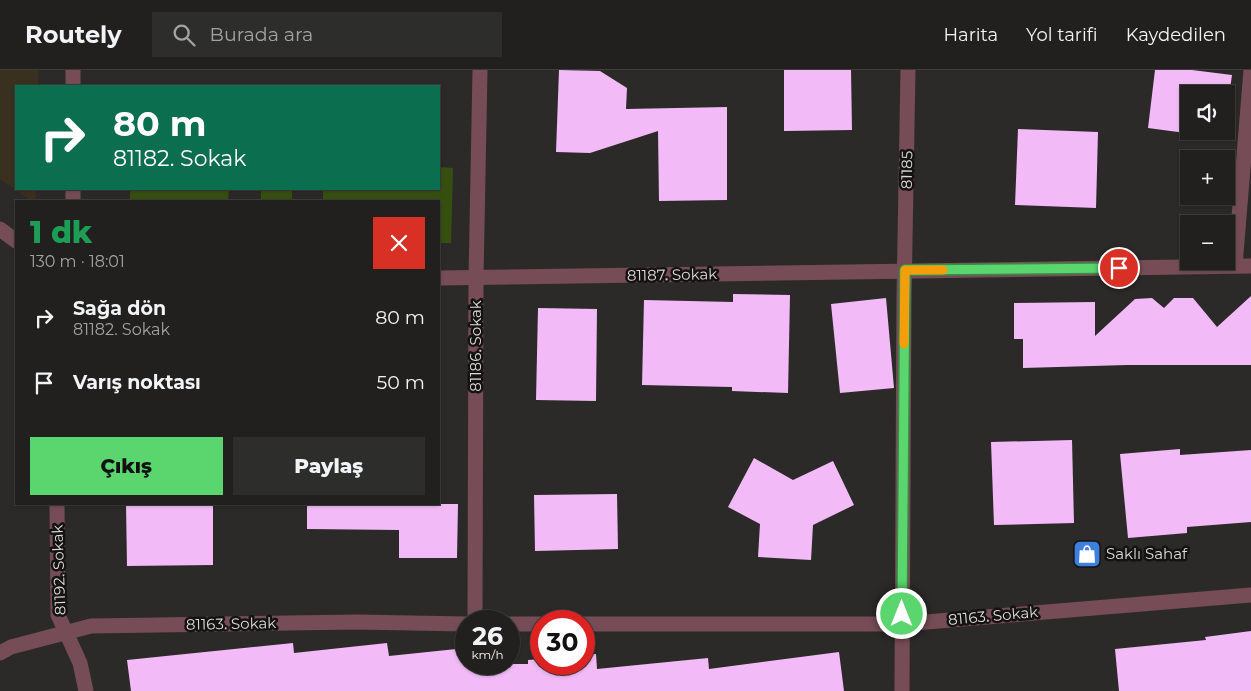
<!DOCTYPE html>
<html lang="tr">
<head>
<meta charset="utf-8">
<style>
	:root { --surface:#21201f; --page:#2d2d2c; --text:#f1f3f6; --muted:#a2a3a4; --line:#3e3e3d; --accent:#5bd56e }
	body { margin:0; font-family:Montserrat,sans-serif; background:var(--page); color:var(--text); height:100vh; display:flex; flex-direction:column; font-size:19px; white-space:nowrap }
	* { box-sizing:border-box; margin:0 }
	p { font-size:16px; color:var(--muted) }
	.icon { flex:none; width:28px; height:28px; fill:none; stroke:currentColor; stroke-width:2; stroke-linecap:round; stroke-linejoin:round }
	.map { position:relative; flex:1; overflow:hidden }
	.sheet { position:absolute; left:15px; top:130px; width:425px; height:305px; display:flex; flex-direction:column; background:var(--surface); border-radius:0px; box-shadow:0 1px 4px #0004,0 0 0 1px var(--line) }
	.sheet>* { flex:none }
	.top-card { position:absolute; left:15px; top:15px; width:425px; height:105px; border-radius:0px; box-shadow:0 1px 4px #0004,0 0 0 1px var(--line); background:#0b6e4f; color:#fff; overflow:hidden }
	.buttons { position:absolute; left:1180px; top:15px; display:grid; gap:10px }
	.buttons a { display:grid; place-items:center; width:55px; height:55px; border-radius:0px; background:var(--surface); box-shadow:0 1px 4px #0004,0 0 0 1px var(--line); font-size:25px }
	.speed { position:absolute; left:455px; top:540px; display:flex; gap:10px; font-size:25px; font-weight:700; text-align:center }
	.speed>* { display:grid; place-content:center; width:65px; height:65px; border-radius:50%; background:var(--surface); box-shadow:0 1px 4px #0004,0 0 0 1px var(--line); line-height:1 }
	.speed small { font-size:12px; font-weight:400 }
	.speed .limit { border:8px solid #d22; background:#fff; color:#111 }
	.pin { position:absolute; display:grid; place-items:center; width:42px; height:42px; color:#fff; margin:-21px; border:2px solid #fff; border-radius:50%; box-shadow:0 1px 5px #0007 }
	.me { position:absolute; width:55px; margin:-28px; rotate:0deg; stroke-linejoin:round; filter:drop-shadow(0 0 4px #0008) }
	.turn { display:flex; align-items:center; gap:18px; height:105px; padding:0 15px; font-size:22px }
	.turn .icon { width:65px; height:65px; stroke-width:2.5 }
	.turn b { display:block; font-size:35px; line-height:42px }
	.round { display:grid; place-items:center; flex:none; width:52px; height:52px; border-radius:0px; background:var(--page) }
	.summary { display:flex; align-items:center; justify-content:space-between; height:85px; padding:0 15px }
	h1 { font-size:30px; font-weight:800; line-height:38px; color:#1e9e55 }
	.action { display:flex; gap:10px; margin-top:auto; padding:10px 15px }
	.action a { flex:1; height:58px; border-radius:0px; background:var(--accent); color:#111; font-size:20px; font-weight:800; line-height:58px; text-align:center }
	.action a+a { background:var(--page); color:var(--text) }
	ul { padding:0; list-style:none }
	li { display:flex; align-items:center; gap:15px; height:65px; padding:0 15px }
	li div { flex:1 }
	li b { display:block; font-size:19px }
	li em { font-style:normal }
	header { display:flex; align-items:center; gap:30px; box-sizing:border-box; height:70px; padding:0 25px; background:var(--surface); border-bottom:1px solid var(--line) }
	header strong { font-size:24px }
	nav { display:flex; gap:28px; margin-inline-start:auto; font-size:18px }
	.search { width:350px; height:45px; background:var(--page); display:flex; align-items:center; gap:12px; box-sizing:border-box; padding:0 18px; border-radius:0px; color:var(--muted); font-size:19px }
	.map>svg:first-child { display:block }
	.education { fill:#3a3020 }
	.green { fill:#364f0f }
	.building { fill:#f2bbf7 }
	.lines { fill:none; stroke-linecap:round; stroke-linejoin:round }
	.street { stroke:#764d56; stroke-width:15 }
	.route-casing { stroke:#3b8a48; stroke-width:12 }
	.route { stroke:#5bd56e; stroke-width:9 }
	.slow { stroke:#f59e0b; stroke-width:9 }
	.labels { text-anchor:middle; stroke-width:5; stroke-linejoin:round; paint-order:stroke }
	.street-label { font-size:15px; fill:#dddbda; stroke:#141312 }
	.poi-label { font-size:15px; fill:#dddbda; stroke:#141312; text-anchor:start }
</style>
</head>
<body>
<header>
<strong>Routely</strong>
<div class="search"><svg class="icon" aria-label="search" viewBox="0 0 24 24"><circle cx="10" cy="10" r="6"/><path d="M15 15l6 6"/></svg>Burada ara</div>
<nav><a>Harita</a><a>Yol tarifi</a><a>Kaydedilen</a></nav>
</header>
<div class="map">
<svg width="1251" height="621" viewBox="0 0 1251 621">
	<rect width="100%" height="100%" fill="#2c2a29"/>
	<polygon class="education" points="0,0 39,0 38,16 16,16 16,119 36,119 35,131 31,131 0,109"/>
	<g class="green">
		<polygon points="439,97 453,98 451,173 439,173 439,131 323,131 323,119 439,119"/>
		<polygon points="130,119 229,119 228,131 130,131"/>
		<rect x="261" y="119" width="31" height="12"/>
	</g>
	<g class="building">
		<polygon points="559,0 600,1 627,18 626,39 727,37 727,130 659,131 658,61 590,83 556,82"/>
		<polygon points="784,0 851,0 852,60 784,61"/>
		<polygon points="1155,0 1192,0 1232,5 1226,47 1226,24 1189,24 1189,61 1224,61 1223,68 1148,58"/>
		<polygon points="1018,59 1098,62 1096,138 1015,135"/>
		<polygon points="733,224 790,225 788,323 732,321 732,317 642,315 644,230 733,232"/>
		<polygon points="1251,226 1251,295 1127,295 1023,298 1023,269 1014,269 1014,233 1095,232 1095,266 1135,229 1152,228 1164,238 1174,228 1193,228 1217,257"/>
		<polygon points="886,228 894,318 840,323 831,234"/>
		<polygon points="538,238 597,239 596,331 536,330"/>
		<polygon points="1072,370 1074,453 994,455 991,372"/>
		<polygon points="1180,379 1180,385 1251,380 1251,452 1187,457 1187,463 1128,468 1120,384"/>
		<polygon points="754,388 793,410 833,391 854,435 813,455 811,490 758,487 760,454 728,437"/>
		<polygon points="617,424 618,479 535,481 534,425"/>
		<polygon points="126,434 213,434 213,495 127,496"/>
		<polygon points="307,434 458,434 457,488 399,488 399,460 307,459"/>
		<polygon points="1251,561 1251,621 1119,621 1115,579 1206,570 1205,567"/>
		<polygon points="293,573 294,583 387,573 389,586 466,578 466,594 528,594 528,590 541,589 541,594 584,594 584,585 596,584 597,599 708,588 709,599 839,582 844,621 131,621 127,590"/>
	</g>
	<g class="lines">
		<g class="street">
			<polyline points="73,0 73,16"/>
			<polyline points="73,131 73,119"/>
			<polyline points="0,159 16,171"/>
			<polyline points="1235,196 1251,0"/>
			<polyline points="439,208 1251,196"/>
			<polyline points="57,434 58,545 80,593 86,621"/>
			<polyline points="475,551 476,208 480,0"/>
			<polyline points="509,554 541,554"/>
			<polyline points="584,554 902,554 1251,525"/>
			<polyline points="0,583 11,577 91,556 357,552 466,554"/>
			<polyline points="902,621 904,227 908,0"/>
		</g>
	</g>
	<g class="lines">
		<defs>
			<polyline id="route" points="902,544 905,200 1119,198"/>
		</defs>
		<use href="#route" class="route-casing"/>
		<use href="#route" class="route"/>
		<polyline class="slow" points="904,274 905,200 943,200"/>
	</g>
	<defs>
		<symbol id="shop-square" viewBox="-11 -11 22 22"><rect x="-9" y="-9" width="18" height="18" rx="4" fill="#3f7fe0" stroke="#141312"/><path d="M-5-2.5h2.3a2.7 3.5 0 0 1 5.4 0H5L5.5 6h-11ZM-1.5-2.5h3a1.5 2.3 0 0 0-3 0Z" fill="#fff"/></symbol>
	</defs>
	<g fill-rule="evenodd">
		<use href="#shop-square" x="1071" y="468" width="32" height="32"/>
	</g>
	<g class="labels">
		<g class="street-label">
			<text transform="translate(907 100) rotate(-89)" y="5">81185</text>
			<text transform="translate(672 205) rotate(-1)" y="5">81187. Sokak</text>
			<text transform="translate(476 276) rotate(-90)" y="5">81186. Sokak</text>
			<text transform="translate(59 500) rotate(-92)" y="5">81192. Sokak</text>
			<text transform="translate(993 546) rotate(-5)" y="5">81163. Sokak</text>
			<text transform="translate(231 554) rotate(-1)" y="5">81163. Sokak</text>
		</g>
		<g class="poi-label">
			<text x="1106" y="489">Saklı Sahaf</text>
		</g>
	</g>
</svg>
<div class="buttons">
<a><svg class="icon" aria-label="sound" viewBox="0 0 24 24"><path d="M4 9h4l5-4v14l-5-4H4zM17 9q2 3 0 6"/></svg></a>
<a>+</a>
<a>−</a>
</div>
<div class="speed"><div>26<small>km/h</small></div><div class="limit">30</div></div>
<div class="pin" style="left:1119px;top:198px;background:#d93025"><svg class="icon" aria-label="arrive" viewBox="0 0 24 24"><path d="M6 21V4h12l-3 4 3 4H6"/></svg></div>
<svg class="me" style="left:902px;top:544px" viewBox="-20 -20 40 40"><circle r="17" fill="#5bd56e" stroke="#fff" stroke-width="3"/><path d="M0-11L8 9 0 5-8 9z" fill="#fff"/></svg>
<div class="top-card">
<div class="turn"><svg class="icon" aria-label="right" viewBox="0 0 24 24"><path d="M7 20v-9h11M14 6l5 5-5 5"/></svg><div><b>80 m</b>81182. Sokak</div></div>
</div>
<section class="sheet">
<div class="summary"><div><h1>1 dk</h1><p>130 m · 18:01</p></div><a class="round" style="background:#d93025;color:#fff"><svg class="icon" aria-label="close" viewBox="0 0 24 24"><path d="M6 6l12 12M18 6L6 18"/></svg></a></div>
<ul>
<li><svg class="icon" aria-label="right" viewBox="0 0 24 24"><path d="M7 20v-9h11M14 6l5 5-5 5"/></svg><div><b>Sağa dön</b><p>81182. Sokak</p></div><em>80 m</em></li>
<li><svg class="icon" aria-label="arrive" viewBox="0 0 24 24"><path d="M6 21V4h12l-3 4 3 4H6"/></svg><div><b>Varış noktası</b></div><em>50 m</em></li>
</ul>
<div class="action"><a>Çıkış</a><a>Paylaş</a></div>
</section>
</div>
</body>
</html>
